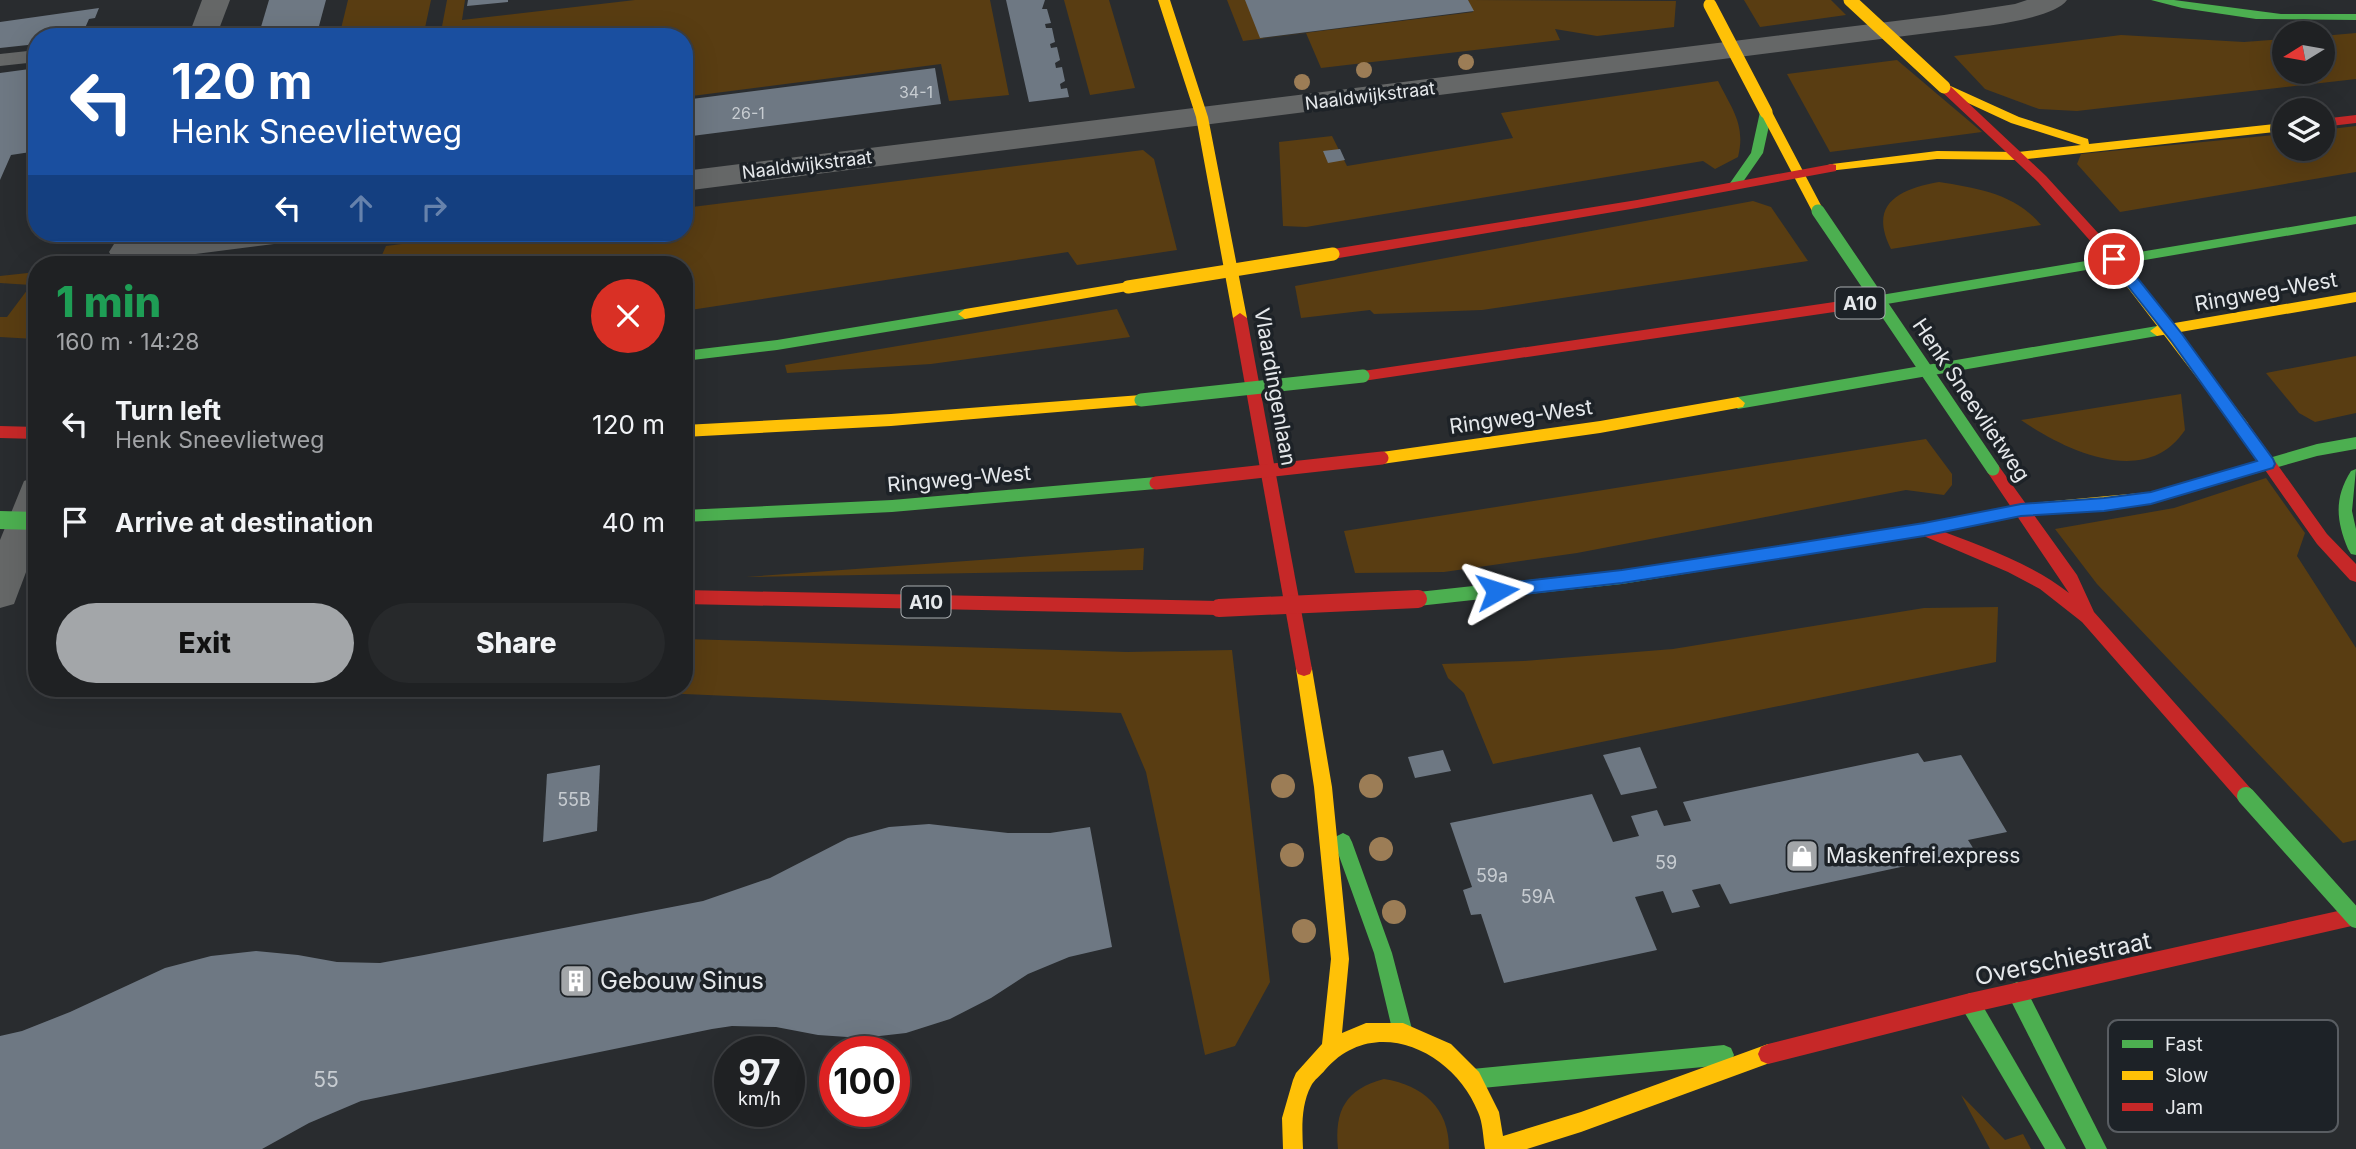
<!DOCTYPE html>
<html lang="en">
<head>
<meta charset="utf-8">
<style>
	:root { --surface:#1f2123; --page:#27292b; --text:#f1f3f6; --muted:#a1a3a6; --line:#3c3e41; --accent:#a3a6a9 }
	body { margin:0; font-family:Inter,sans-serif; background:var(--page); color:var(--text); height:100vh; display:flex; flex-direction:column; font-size:26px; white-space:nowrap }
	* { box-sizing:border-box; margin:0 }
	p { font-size:23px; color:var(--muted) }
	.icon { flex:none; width:38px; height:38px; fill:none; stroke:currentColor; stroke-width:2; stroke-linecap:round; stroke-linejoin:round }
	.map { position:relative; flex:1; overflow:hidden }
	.drawer { position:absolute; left:28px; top:256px; width:665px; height:441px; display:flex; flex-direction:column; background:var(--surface); border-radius:28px; box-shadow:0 7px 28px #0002,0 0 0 2px var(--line) }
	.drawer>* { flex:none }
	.hud { position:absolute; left:28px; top:28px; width:665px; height:214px; border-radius:28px; box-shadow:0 7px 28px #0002,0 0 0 2px var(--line); background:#1a4fa0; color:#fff; overflow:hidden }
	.needle { width:46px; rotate:259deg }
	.tools { position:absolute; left:2272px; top:21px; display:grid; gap:14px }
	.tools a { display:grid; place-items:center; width:63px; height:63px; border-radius:50%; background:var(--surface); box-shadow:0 7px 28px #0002,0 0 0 2px var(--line); font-size:35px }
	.speed { position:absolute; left:714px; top:1036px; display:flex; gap:14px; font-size:35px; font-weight:700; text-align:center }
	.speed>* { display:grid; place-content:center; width:91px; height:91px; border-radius:50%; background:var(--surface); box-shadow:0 7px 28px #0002,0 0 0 2px var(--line); line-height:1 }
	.speed small { font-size:18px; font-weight:400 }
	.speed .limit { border:10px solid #d22; background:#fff; color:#111 }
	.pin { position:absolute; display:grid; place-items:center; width:60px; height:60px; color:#fff; margin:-30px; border:4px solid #fff; border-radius:50%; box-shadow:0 2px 7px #0007 }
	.me { position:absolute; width:77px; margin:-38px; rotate:84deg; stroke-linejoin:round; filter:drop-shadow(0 0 5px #0008) }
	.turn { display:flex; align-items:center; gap:24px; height:147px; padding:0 28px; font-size:32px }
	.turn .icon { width:91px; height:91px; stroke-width:2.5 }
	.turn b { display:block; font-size:49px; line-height:60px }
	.lanes { display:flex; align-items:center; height:66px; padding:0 28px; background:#0003; justify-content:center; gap:35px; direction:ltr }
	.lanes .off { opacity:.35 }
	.round { display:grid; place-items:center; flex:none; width:74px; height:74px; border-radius:37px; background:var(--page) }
	.summary { display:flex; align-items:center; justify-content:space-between; height:119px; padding:0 28px }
	h1 { font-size:42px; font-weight:800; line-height:52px; color:#1e9e55 }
	.button { display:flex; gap:14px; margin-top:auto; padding:14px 28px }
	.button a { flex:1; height:80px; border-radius:42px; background:var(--accent); color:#111; font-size:28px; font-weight:800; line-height:80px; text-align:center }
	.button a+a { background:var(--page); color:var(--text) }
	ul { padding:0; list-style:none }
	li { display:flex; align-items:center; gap:21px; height:98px; padding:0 28px }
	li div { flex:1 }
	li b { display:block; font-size:26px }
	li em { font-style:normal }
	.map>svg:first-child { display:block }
	.green { fill:#593d12 }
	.building { fill:#6e7883 }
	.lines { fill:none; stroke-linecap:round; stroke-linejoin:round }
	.lane { fill:#656767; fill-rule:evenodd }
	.street { fill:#656767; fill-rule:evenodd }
	.fast { fill:#4caf50; fill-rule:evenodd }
	.slow { fill:#ffc107; fill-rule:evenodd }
	.jam { fill:#c62828; fill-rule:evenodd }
	.fast-bridge-far1 { stroke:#4caf50; stroke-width:13 }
	.fast-bridge { stroke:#4caf50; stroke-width:18 }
	.slow-bridge { stroke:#ffc107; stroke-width:13 }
	.jam-bridge-far1 { stroke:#c62828; stroke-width:13 }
	.jam-bridge { stroke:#c62828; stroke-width:18 }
	.tree { fill:#9c7d56 }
	.route { fill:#1a73e8; stroke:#114b97; stroke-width:2 }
	.labels { text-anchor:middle; stroke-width:7; stroke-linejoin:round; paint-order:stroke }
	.far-number-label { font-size:16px; fill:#c7ccd1 }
	.far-street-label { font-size:18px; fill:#e5e8eb; stroke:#1d2227 }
	.number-label { font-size:18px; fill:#c7ccd1 }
	.shield { fill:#1d2227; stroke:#a9adb0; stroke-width:2 }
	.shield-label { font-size:19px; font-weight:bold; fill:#e5e8eb }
	.street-label { font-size:21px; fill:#e5e8eb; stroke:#1d2227 }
	.poi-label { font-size:21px; fill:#e5e8eb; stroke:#1d2227; text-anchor:start }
	.near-number-label { font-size:21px; fill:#c7ccd1 }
	.near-street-label { font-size:24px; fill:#e5e8eb; stroke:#1d2227 }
	.near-poi-label { font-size:24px; fill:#e5e8eb; stroke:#1d2227; text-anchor:start }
	.key { fill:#1d2227; stroke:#595d62; stroke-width:2 }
	.key-label { font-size:19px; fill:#e5e8eb }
</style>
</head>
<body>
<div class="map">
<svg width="2356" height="1149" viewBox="0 0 2356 1149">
	<rect width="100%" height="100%" fill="#292c2f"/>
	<g class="green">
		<polygon points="348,0 431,0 423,37 339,37"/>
		<polygon points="447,0 465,0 462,20 635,0 990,0 1009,95 949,101 941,64 684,97 684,37 440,37"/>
		<polygon points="1064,0 1109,0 1135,88 1090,95"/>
		<polygon points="1227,0 1248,0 1263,38 1473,12 1468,0 1676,1 1674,27 1597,36 1555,29 1560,40 1321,68 1306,33 1243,41"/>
		<polygon points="1744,0 1831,0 1846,15 1760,27"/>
		<polygon points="2356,33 2356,79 2077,111 2039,109 1985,89 1954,56 2121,35 2244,42 2284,39 2284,72 2322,72 2322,36"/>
		<polygon points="1897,60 1982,132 1830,152 1787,74"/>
		<path d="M1718 81C1732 109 1746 125 1738 157L1715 169 1703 161 1306 227 1283 226 1279 142 1332 136 1347 166 1513 138 1501 113Z"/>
		<polygon points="2356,126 2356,172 2120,212 2077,164 2081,154 2284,134 2284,149 2322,149 2322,130"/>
		<polygon points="1143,150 1154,159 1177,250 1077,265 1068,252 684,311 684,264 378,264 386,246 487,233 684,233 684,208"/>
		<path d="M1939 182C1977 188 2016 194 2041 225L1891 249C1868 204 1899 189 1939 182Z"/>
		<polygon points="1753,201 1771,207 1808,261 1482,310 1374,314 1370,310 1301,318 1295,286"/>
		<polygon points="37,272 35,339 0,337 0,317 7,317 31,285 0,283 0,276"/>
		<polygon points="1117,309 1130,337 931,364 787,373 785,365"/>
		<polygon points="2356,356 2356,413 2315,422 2299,413 2266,373"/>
		<path d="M2181 394 2185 430C2146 489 2066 451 2021 420Z"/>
		<polygon points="1926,439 1952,474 1952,485 1944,495 1906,490 1577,553 1444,572 1355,573 1344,531"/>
		<polygon points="2266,478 2305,533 2297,556 2356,648 2356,840 2343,843 2097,584 2055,529 2174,508"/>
		<polygon points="1144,548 1143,570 746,577"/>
		<polygon points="1998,607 1996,662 1493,764 1464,693 1448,678 1442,664 1523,661 1673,649 1924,608"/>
		<polygon points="684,639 1127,652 1232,650 1270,982 1235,1046 1205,1055 1146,772 1121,713 548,688 684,688"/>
		<path d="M1384 1079C1423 1085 1449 1108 1449 1149H1338C1334 1110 1346 1089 1384 1079Z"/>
		<polygon points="1961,1095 2005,1140 2023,1134 2031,1149 1990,1149"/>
	</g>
	<g class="building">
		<polygon points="269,0 326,0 316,37 258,37"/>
		<polygon points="468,0 508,0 508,2 467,6"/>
		<polygon points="1006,0 1045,0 1042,9 1047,9 1051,23 1045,24 1046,28 1052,28 1055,42 1050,44 1051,48 1057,47 1060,60 1055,63 1056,68 1062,67 1065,81 1060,84 1061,89 1067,88 1069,97 1029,102"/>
		<polygon points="1245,0 1468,0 1474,11 1260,38"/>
		<polygon points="99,8 95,18 89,19 81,37 37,37 37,44 0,48 0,22"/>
		<polygon points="37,68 37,151 11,155 0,180 0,73"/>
		<polygon points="935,68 941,104 684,137 684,100"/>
		<polygon points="1340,149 1345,160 1328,163 1323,151"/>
		<polygon points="1640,747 1657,788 1621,795 1603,755"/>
		<polygon points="1443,750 1451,771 1415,778 1408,757"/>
		<polygon points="1918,753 1924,762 1961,755 2007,832 1968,840 1975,851 1730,904 1720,884 1692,890 1700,907 1672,913 1663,891 1635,897 1657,950 1504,983 1481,914 1471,915 1463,890 1472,887 1450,823 1592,794 1613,842 1639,836 1631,816 1657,810 1664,826 1691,821 1683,802"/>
		<polygon points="600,765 597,831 543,842 547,774"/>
		<polygon points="929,824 1008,833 1050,833 1090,827 1112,947 1069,957 1028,974 991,998 950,1019 906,1033 862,1038 818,1035 776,1027 732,1026 712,1029 361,1101 309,1123 262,1149 0,1149 0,1036 22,1031 70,1012 165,968 211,956 256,951 298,955 337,962 380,963 424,955 703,901 770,878 848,838 889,827"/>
	</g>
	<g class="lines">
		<polygon class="lane" points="37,50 37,62 0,66 0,54"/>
		<g class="street">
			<polygon points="202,0 230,0 216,37 188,37"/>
			<path d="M2027 0H2067C2052 21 1970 28 1944 31L684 191V171L1944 15 2015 4Z"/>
			<polygon points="188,233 290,233 285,241 274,244 125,263 114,260 109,252 114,244"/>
			<polygon points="37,476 37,543 14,604 0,608 0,540 24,481"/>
		</g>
		<g class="fast">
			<polygon points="2151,0 2174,0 2281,14 2356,14 2356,20 2256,19 2182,8"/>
			<polygon points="1766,108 1772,112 1763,153 1738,189 1730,189 1728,186 1751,153 1760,112"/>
			<polygon points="2356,216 2356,224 1875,306 1868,301 1875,296"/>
			<polygon points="965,309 972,314 965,319 777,350 684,361 684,351 777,340"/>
			<polygon points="2157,326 2164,331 2157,336 1738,409 1731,403 1738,397"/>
			<polygon points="2356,437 2356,449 2317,456 2250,475 2243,469 2245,465 2317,444"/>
			<path d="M2356 469 2352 511 2356 529V555L2351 554 2348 549C2336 520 2334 498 2351 471Z"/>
			<polygon points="1156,477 1164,483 1156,489 892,512 684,522 684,510 892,500"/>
			<polygon points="1932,522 1937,524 1940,528 1937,532 1932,534 1622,584 1418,606 1412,604 1410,599 1412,594 1418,592 1622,570"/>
			<polygon points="1343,833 1349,836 1352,842 1392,953 1413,1033 1410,1040 1403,1043 1396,1040 1393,1033 1374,953 1334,842 1337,836"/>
			<polygon points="2017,982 2024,985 2107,1149 2086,1149 2010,999 2007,992 2010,985"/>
			<polygon points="1970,993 1977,996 2066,1149 2045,1149 1963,1010 1960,1003 1963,996"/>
			<polygon points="1724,1045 1731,1048 1734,1055 1731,1062 1724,1065 1472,1089 1465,1086 1462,1079 1465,1072 1472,1069"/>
		</g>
		<g class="slow">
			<polygon points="1158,0 1170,0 1208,117 1247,318 1240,323 1233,318 1196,117"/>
			<polygon points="1944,83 2019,117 2088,139 2089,144 2284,123 2284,131 2018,160 1937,159 1828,171 1828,165 1832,164 1937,151 2018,152 2081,145 2011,123 1940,90 1940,84"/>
			<polygon points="1766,108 1772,112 1824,211 1823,214 1813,214 1812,211 1760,112"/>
			<polygon points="1128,282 1133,284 1133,290 965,319 958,314 965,309"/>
			<polygon points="2356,292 2356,302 2157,336 2150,331 2157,326"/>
			<polygon points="1141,395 1148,400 1141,405 891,426 684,437 684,425 891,414"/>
			<polygon points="1738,397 1745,403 1743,407 1600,433 1382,464 1375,458 1382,452 1600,421"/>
			<polygon points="2250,463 2255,465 2257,469 2255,473 2151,504 2021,516 1932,534 1927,532 1924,528 1927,524 1932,522 2021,504 2151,492"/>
			<path d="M1304 662 1310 664 1312 669 1332 787 1349 959 1342 1033 1366 1023H1403L1451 1044 1479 1072 1499 1112 1503 1136 1581 1112 1768 1044 1775 1047 1778 1054 1775 1061 1581 1132 1527 1149H1485C1483 1137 1483 1123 1478 1112 1454 1051 1374 1013 1325 1070 1321 1075 1314 1080 1311 1086 1301 1105 1302 1128 1303 1149H1283L1282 1118 1293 1080 1296 1073 1322 1044 1331 959 1314 787 1296 669 1298 664Z"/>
		</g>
		<g class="jam">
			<polygon points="1944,83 1948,84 2046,176 2119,256 2119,262 2109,262 2038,182 1940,90 1940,84"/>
			<polygon points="2356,115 2356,123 2322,127 2322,119"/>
			<polygon points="1832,164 1836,165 1836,171 1637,208 1333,259 1326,254 1333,249 1637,200"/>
			<polygon points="1875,296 1882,301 1875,306 1363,381 1356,376 1363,371"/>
			<polygon points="1240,313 1247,318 1312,669 1310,674 1304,676 1298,674 1296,669 1233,318"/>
			<polygon points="2242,420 2247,422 2327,534 2356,564 2356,582 2350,580 2317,544 2237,430 2235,426"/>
			<polygon points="0,426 37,427 37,439 0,438"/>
			<path d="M1993 463 1998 465 2077 575 2094 612 2252 790 2255 796 2252 802 2246 804 2240 802 2082 622 2040 589 2008 572 1919 534 1916 530 1919 526H1929C1977 545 2028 561 2069 593L1988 473 1986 469 1988 465Z"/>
			<polygon points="684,590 1219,601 1225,603 1227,608 1225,613 1219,615 684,604"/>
			<polygon points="2356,907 2356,925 1970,1013 1768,1064 1761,1061 1758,1054 1761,1047 1768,1044 1970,993"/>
		</g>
		<g class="fast-bridge-far1">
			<polyline points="1818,211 1993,469"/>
			<polyline points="1141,400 1363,376"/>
		</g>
		<g class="fast-bridge">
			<polyline points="0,520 37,521"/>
			<polyline points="2246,796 2356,919"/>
		</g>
		<g class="slow-bridge">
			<polyline points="1850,0 1944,87"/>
			<polyline points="1710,5 1766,112"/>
			<polyline points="2114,259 2242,426"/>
			<polyline points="1128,287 1333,254"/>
		</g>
		<polyline class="jam-bridge-far1" points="1156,483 1382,458"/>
		<polyline class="jam-bridge" points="1219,608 1418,599"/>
	</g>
	<g class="tree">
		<circle cx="1466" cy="62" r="8"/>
		<circle cx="1364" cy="70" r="8"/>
		<circle cx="1302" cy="82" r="8"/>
		<circle cx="1283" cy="786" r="12"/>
		<circle cx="1371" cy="786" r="12"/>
		<circle cx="1381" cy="849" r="12"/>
		<circle cx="1292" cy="855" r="12"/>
		<circle cx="1394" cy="912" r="12"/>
		<circle cx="1304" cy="931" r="12"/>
	</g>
	<polygon class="route" points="2114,254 2119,255 2182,334 2273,459 2275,464 2273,468 2151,504 2104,511 2021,516 1924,536 1785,558 1622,583 1497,597 1491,595 1489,591 1491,586 1497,584 1622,570 1785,545 1924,523 2021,504 2104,498 2151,492 2257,461 2172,342 2109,262 2109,255"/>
	<defs>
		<symbol id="shop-square" viewBox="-11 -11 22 22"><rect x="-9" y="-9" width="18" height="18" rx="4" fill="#a3a6a9" stroke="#1d2227"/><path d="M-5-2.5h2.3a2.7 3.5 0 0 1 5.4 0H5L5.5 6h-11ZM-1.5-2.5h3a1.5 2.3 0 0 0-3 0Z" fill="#fff"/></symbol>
		<symbol id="building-square" viewBox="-11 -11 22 22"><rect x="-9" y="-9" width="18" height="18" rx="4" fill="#a3a6a9" stroke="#1d2227"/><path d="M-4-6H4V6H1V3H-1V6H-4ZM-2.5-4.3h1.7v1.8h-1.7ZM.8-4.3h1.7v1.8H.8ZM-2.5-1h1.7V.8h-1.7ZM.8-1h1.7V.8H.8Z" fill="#fff"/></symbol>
	</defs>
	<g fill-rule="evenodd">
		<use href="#shop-square" x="1783" y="837" width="38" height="38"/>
		<use href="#building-square" x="557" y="962" width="38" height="38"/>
	</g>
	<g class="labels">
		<g class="far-number-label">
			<text x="916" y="98">34-1</text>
			<text x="748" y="119">26-1</text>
		</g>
		<g class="far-street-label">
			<text transform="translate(1370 96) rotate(-7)" y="6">Naaldwijkstraat</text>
			<text transform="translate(807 165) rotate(-7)" y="6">Naaldwijkstraat</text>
		</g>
		<g class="number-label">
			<text x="574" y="806">55B</text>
			<text x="1666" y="869">59</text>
			<text x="1492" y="882">59a</text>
			<text x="1538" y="903">59A</text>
		</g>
		<g class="shield">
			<rect x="1835.5" y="287.5" width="49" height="31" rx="5"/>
			<rect x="901.5" y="586.5" width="49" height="31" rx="5"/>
		</g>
		<g class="shield-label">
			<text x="1860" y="310">A10</text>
			<text x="926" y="609">A10</text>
		</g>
		<g class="street-label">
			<text transform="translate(2266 292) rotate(-10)" y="7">Ringweg-West</text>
			<text transform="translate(1275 387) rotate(80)" y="7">Vlaardingenlaan</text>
			<text transform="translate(1971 400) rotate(56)" y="7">Henk Sneevlietweg</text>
			<text transform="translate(1521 417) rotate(-8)" y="7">Ringweg-West</text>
			<text transform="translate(959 479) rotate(-5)" y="7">Ringweg-West</text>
		</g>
		<g class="poi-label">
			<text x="1826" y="863">Maskenfrei.express</text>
		</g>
		<g class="near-number-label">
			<text x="326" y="1087">55</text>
		</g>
		<g class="near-street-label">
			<text transform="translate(2063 959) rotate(-12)" y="8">Overschiestraat</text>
		</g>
		<g class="near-poi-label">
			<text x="600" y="989">Gebouw Sinus</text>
		</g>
	</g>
	<rect x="2108" y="1020" width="230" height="112" rx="10" class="key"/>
	<rect x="2122" y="1040" width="31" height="8" fill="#4caf50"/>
	<rect x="2122" y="1071" width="31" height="9" fill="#ffc107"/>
	<rect x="2122" y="1103" width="31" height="8" fill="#c62828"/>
	<g class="key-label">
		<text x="2165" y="1051">Fast</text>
		<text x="2165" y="1082">Slow</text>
		<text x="2165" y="1114">Jam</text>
	</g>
</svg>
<div class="tools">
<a><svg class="needle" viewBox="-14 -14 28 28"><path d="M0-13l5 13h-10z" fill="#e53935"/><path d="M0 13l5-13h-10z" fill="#a1a3a6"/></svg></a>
<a><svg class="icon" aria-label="layers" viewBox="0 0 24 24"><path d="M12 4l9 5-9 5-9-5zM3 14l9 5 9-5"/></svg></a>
</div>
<div class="speed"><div>97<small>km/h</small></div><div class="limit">100</div></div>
<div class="pin" style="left:2114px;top:259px;background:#d93025"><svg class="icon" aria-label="arrive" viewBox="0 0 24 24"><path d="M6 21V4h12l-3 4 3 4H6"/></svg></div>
<svg class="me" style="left:1497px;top:591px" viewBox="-20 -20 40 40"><path d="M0-17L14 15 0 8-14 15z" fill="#1a73e8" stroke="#fff" stroke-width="4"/></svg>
<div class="hud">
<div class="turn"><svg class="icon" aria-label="left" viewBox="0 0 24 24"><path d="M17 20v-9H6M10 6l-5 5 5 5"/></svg><div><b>120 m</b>Henk Sneevlietweg</div></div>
<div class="lanes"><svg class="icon" aria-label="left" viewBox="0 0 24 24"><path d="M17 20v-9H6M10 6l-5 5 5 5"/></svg><svg class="icon off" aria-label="ahead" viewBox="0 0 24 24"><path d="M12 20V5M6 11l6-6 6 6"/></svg><svg class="icon off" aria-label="right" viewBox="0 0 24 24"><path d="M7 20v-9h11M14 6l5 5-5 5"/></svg></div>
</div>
<section class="drawer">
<div class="summary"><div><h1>1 min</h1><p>160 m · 14:28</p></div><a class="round" style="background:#d93025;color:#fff"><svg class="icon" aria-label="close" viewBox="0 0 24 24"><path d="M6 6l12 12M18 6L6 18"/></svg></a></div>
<ul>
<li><svg class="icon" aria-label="left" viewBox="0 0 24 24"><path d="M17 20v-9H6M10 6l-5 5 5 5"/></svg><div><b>Turn left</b><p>Henk Sneevlietweg</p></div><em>120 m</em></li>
<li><svg class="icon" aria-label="arrive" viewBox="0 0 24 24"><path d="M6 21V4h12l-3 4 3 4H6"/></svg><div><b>Arrive at destination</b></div><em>40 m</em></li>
</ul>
<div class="button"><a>Exit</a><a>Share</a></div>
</section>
</div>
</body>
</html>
